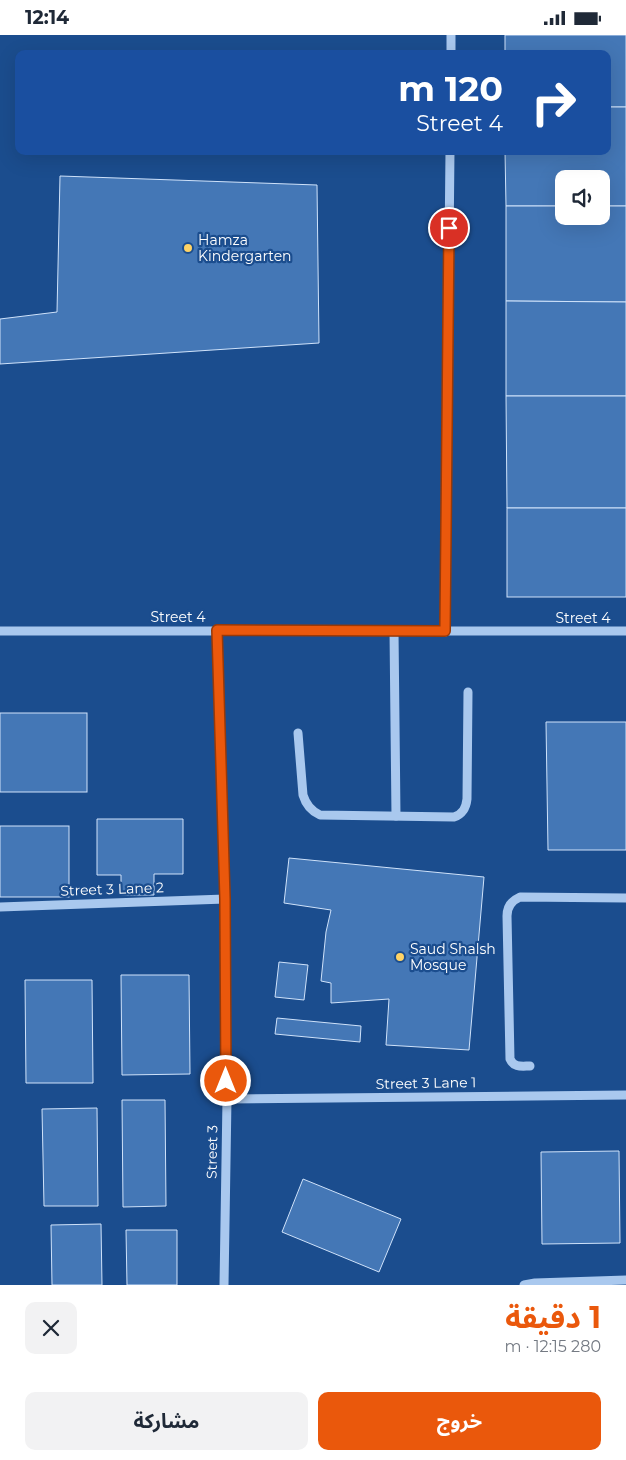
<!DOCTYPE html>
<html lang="ar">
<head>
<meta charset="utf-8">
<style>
	:root { --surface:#fff; --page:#f2f2f3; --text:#1f2937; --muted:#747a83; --accent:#ea580c }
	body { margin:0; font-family:Montserrat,"Noto Sans Arabic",sans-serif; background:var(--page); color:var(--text); direction:rtl; height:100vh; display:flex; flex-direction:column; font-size:19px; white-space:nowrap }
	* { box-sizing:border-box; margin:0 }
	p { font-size:16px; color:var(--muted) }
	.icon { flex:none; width:28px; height:28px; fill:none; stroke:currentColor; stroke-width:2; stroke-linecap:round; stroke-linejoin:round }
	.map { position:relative; height:1250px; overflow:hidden; direction:ltr }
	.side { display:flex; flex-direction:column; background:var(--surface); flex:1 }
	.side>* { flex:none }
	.hud { position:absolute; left:15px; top:15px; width:596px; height:105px; border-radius:10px; box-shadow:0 5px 20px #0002; direction:rtl; background:#1a4fa0; color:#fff; overflow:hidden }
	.fabs { position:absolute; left:555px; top:135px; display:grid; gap:10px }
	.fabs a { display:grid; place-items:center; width:55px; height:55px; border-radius:10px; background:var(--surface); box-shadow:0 5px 20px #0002; font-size:25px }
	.pin { position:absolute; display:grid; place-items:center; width:42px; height:42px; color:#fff; margin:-21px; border:2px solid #fff; border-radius:50%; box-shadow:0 1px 5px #0007 }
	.me { position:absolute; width:55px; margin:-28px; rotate:0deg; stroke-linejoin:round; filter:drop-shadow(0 0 4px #0008) }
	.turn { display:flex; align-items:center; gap:18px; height:105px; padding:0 25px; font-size:22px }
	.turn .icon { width:65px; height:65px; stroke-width:2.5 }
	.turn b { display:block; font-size:35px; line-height:42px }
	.round { display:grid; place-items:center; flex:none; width:52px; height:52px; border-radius:10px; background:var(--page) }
	.head { display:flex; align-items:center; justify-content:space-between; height:85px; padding:0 25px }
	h1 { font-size:30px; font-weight:700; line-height:38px; color:var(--accent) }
	.button { display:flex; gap:10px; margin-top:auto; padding:10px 25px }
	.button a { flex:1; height:58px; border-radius:10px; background:var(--accent); color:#fff; font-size:20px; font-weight:700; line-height:58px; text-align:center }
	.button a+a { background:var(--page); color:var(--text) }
	.status { display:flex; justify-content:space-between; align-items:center; height:35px; padding:0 25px; background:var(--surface); direction:ltr }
	.status svg { height:14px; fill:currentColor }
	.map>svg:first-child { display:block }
	.building { fill:#4477b6; stroke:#cfe2fa }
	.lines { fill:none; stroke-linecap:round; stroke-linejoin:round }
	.minor { stroke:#a9c8ee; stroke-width:9 }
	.route-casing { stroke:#983908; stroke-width:12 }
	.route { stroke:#ea580c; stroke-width:9 }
	.poi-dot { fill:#ffd366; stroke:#1b4d8e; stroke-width:2 }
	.labels { text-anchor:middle; stroke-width:4.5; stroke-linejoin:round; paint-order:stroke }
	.poi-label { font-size:14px; fill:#fff; stroke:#1b4d8e; text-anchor:start }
	.street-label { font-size:14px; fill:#fff; stroke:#1b4d8e }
</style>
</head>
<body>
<div class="status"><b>12:14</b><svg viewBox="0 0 49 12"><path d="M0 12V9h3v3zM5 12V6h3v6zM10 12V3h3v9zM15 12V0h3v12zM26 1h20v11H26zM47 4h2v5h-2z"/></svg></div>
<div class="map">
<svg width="626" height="1250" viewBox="0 0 626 1250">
	<rect width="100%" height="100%" fill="#1b4d8e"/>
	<g class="building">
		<polygon points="505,0 626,0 626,72 608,72 608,19 505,19"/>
		<polygon points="608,72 626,72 626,171 601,171 601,144 564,144 564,171 506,171 505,116 608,116"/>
		<polygon points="60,141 317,150 319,308 0,329 0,284 57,277"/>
		<polygon points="506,171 564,171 564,181 601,181 601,171 626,171 626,267 506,266"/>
		<polygon points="506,266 626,267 626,361 506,361"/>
		<polygon points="506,361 626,361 626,473 507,473"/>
		<rect x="507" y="473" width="119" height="89"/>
		<rect x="0" y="678" width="87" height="79"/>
		<polygon points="546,687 626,687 626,815 548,815"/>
		<polygon points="97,784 183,784 183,839 154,839 154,860 121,860 121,840 97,840"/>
		<rect x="0" y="791" width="69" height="71"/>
		<polygon points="289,823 484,842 469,1015 386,1010 389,964 331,968 331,948 321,946 326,897 331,875 284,868"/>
		<polygon points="279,927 308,930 304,965 275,962"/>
		<polygon points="121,940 189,940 190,1039 122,1040"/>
		<polygon points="25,945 92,945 93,1048 26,1048"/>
		<polygon points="277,983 361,991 360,1007 275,999"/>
		<polygon points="122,1065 165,1065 166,1171 123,1172"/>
		<polygon points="97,1073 98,1171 44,1171 42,1074"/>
		<polygon points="619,1116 620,1208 542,1209 541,1117"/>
		<polygon points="303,1144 401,1184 379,1237 282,1197"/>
		<polygon points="101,1189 102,1250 52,1250 51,1190"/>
		<polygon points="126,1195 177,1195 177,1250 127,1250"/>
	</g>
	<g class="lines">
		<g class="minor">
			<polyline points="451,19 451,0"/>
			<polyline points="217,595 225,864 227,1064 224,1250"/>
			<polyline points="0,596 626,596"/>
			<polyline points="394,596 396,781"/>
			<polyline points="445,597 450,116"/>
			<path d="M298 698 303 760C306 770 311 776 320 780L454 782C463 779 466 773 467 764L468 657"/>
			<polyline points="0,872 225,864"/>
			<path d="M530 1031C522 1031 514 1033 510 1024L507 881C507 872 511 866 520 862L626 863"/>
			<polyline points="227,1064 626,1060"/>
			<polyline points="524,1250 535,1248 626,1245"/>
		</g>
	</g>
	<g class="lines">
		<defs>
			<polyline id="route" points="226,1046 225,864 217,595 445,596 449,193"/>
		</defs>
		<use href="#route" class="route-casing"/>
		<use href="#route" class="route"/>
	</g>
	<g class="poi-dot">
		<circle cx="188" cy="213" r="5"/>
		<circle cx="400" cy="922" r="5"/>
	</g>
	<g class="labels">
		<g class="poi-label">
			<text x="198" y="210">Hamza<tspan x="198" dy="16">Kindergarten</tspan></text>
			<text x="410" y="919">Saud Shalsh<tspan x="410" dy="16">Mosque</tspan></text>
		</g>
		<g class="street-label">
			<text x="178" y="587">Street 4</text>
			<text x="583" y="588">Street 4</text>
			<text transform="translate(112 854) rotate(-2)" y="5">Street 3 Lane 2</text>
			<text transform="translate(426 1048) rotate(-1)" y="5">Street 3 Lane 1</text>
			<text transform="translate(212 1117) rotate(-89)" y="5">Street 3</text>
		</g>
	</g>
</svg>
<div class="fabs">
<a><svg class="icon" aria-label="sound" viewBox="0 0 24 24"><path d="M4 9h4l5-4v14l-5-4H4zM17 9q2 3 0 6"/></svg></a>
</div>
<div class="pin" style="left:449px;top:193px;background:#d93025"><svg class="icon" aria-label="arrive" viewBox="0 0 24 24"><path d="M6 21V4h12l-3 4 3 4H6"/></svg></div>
<svg class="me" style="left:226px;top:1046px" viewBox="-20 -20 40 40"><circle r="17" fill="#ea580c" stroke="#fff" stroke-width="3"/><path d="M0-11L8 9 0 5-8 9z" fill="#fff"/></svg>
<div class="hud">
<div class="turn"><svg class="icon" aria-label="right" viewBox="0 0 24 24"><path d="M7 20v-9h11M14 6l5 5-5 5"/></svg><div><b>120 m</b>Street 4</div></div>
</div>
</div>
<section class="side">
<div class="head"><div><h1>1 دقيقة</h1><p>280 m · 12:15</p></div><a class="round"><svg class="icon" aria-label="close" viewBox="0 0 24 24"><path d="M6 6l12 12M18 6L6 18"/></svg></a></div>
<div class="button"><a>خروج</a><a>مشاركة</a></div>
</section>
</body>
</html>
